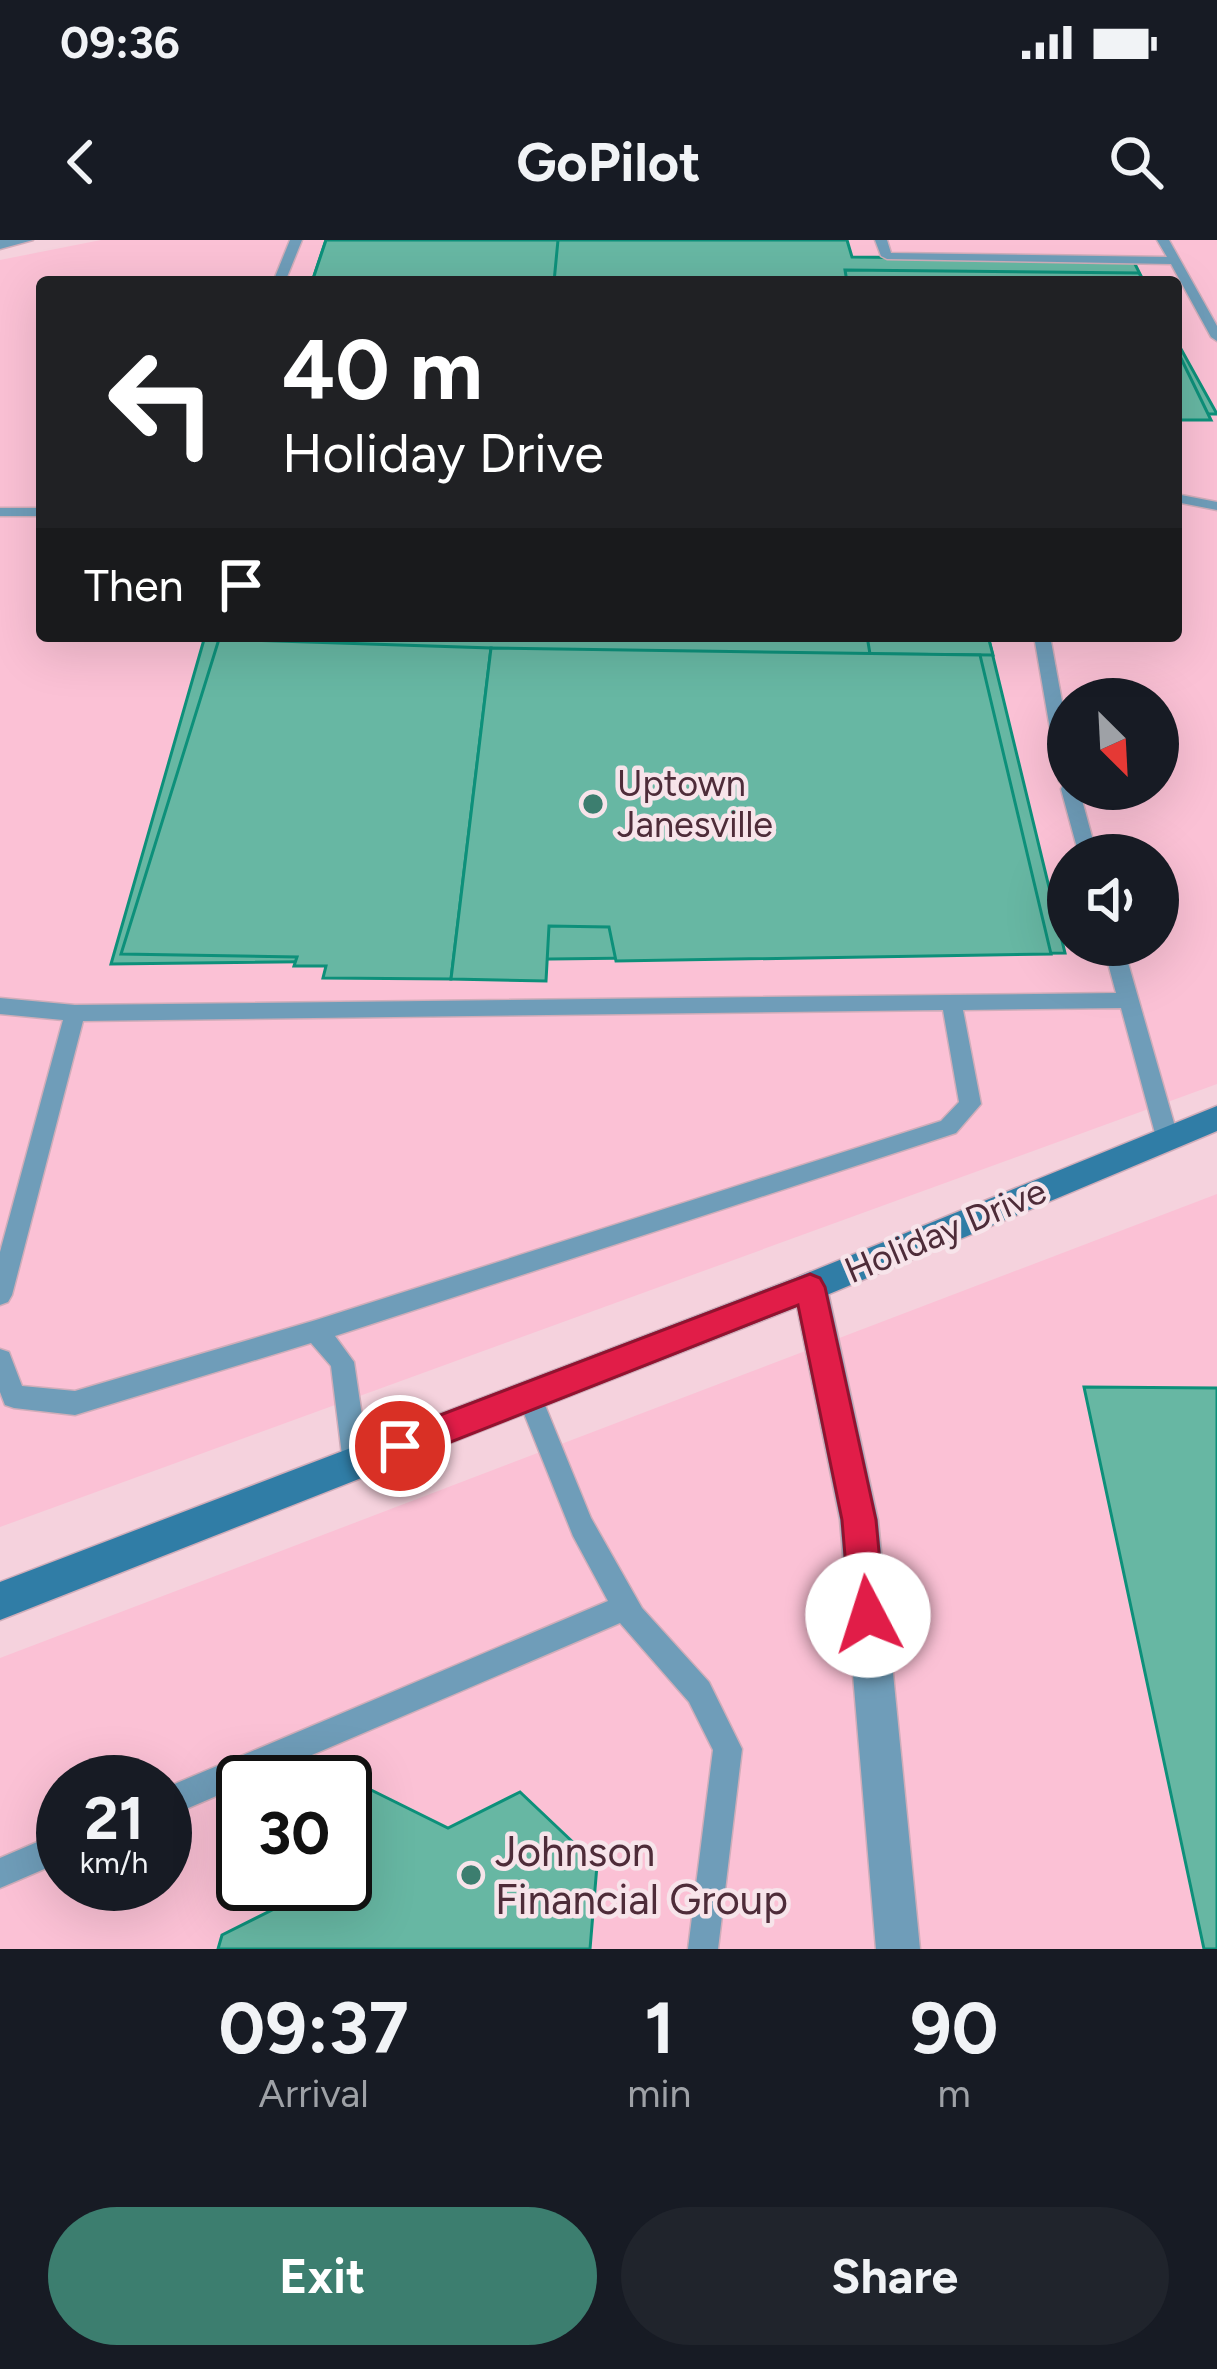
<!DOCTYPE html>
<html lang="en">
<head>
<meta charset="utf-8">
<style>
	:root { --surface:#171b24; --page:#20242c; --text:#f1f3f6; --muted:#9ea1a6; --accent:#3c7e6f }
	body { margin:0; font-family:Figtree,sans-serif; background:var(--page); color:var(--text); height:100vh; display:flex; flex-direction:column; font-size:45px; white-space:nowrap }
	* { box-sizing:border-box; margin:0 }
	p { font-size:39px; color:var(--muted) }
	.icon { flex:none; width:66px; height:66px; fill:none; stroke:currentColor; stroke-width:2; stroke-linecap:round; stroke-linejoin:round }
	.map { position:relative; height:1709px; overflow:hidden }
	.sheet { display:flex; flex-direction:column; background:var(--surface); flex:1 }
	.sheet>* { flex:none }
	.hud { position:absolute; left:36px; top:36px; width:1146px; height:366px; border-radius:12px; box-shadow:0 12px 48px #0002; background:#202124; color:#fff; overflow:hidden }
	.needle { width:78px; rotate:156deg }
	.fabs { position:absolute; left:1047px; top:438px; display:grid; gap:24px }
	.fabs a { display:grid; place-items:center; width:132px; height:132px; border-radius:50%; background:var(--surface); box-shadow:0 12px 48px #0002; font-size:60px }
	.speed { position:absolute; left:36px; top:1515px; display:flex; gap:24px; font-size:60px; font-weight:700; text-align:center }
	.speed>* { display:grid; place-content:center; width:156px; height:156px; border-radius:50%; background:var(--surface); box-shadow:0 12px 48px #0002; line-height:1 }
	.speed small { font-size:30px; font-weight:400 }
	.speed .limit { border:6px solid #111; border-radius:18px; background:#fff; color:#111 }
	.pin { position:absolute; display:grid; place-items:center; width:102px; height:102px; color:#fff; margin:-51px; border:6px solid #fff; border-radius:50%; box-shadow:0 3px 12px #0007 }
	.me { position:absolute; width:132px; margin:-66px; rotate:355deg; stroke-linejoin:round; filter:drop-shadow(0 0 9px #0008) }
	.turn { display:flex; align-items:center; gap:42px; height:252px; padding:0 48px; font-size:54px }
	.turn .icon { width:156px; height:156px; stroke-width:2.5 }
	.turn b { display:block; font-size:84px; line-height:102px }
	.then { display:flex; align-items:center; height:114px; padding:0 48px; background:#0003; gap:24px; font-size:45px }
	.eta { display:flex; justify-content:space-evenly; align-items:center; height:204px; text-align:center }
	.eta b { font-size:72px; font-weight:700; line-height:84px }
	.button { display:flex; gap:24px; margin-top:auto; padding:24px 48px }
	.button a { flex:1; height:138px; border-radius:72px; background:var(--accent); color:#fff; font-size:48px; font-weight:700; line-height:138px; text-align:center }
	.button a+a { background:var(--page); color:var(--text) }
	.status { display:flex; justify-content:space-between; align-items:center; height:84px; padding:0 60px; background:var(--surface); direction:ltr }
	.status svg { height:33px; fill:currentColor }
	header { display:flex; justify-content:space-between; align-items:center; height:156px; padding:0 48px; background:var(--surface); font-size:54px; font-weight:700 }
	.map>svg:first-child { display:block }
	.built { fill:#fbc1d5; fill-rule:evenodd }
	.building { fill:#67b7a3; stroke:#0d907a; stroke-width:3 }
	.lines { fill:none; stroke-linecap:round; stroke-linejoin:round }
	.lane-casing { stroke:#d0adb9; stroke-width:3 }
	.street-casing { stroke:#d0adb9; stroke-width:3 }
	.secondary-casing { stroke:#d0adb9; stroke-width:3 }
	.lane { fill:#6f9db9; fill-rule:evenodd }
	.street { fill:#6f9db9; fill-rule:evenodd }
	.secondary { fill:#307da6; fill-rule:evenodd }
	.route { fill:#e11d48; stroke:#92132f; stroke-width:3 }
	.poi-dot { fill:#3c7e6f; stroke:#f7e4ea; stroke-width:4.5 }
	.labels { text-anchor:middle; stroke-width:9; stroke-linejoin:round; paint-order:stroke }
	.poi-label { font-size:36px; fill:#4e2c39; stroke:#f7e4ea; text-anchor:start }
	.street-label { font-size:36px; fill:#4e2c39; stroke:#f7e4ea }
	.near-poi-label { font-size:42px; fill:#4e2c39; stroke:#f7e4ea; text-anchor:start }
</style>
</head>
<body>
<div class="status"><b>09:36</b><svg viewBox="0 0 49 12"><path d="M0 12V9h3v3zM5 12V6h3v6zM10 12V3h3v9zM15 12V0h3v12zM26 1h20v11H26zM47 4h2v5h-2z"/></svg></div>
<header><svg class="icon" aria-label="back" viewBox="0 0 24 24"><path d="M15 5l-7 7 7 7"/></svg>GoPilot<svg class="icon" aria-label="search" viewBox="0 0 24 24"><circle cx="10" cy="10" r="6"/><path d="M15 15l6 6"/></svg></header>
<div class="map">
<svg width="1217" height="1709" viewBox="0 0 1217 1709">
	<rect width="100%" height="100%" fill="#f5d2dd"/>
	<g class="built">
		<path d="M101 0H1217V844L0 1287V20ZM42 42H1176V396H42ZM1068 459H1158V549H1068ZM1068 615H1158V705H1068Z"/>
		<path d="M1217 954V1709H0V1418ZM63 1542H165V1644H63ZM243 1542H345V1644H243Z"/>
	</g>
	<g class="building">
		<polygon points="326,0 847,0 852,17 1133,20 1144,42 312,42"/>
		<polygon points="326,0 558,0 554,42 312,42"/>
		<polygon points="845,30 1139,33 1144,42 847,42"/>
		<polygon points="1176,100 1217,174 1176,174"/>
		<polygon points="1176,108 1211,180 1176,180"/>
		<polygon points="205,396 988,396 1065,713 111,724"/>
		<polygon points="867,396 988,396 993,415 870,414"/>
		<polygon points="219,399 491,408 451,739 323,738 326,726 294,726 297,717 121,714"/>
		<polygon points="491,408 980,415 1051,714 616,721 609,687 549,686 546,741 451,739"/>
		<polygon points="1084,1147 1217,1148 1217,1709 1204,1709"/>
		<polygon points="355,1542 448,1588 520,1552 597,1625 590,1709 218,1709 222,1695 296,1658 303,1644 345,1644 345,1562"/>
	</g>
	<g class="lines">
		<defs>
			<g id="lane">
				<polygon points="290,0 302,0 285,42 273,42"/>
				<polygon points="875,0 887,0 891,13 1167,17 1157,0 1169,0 1217,86 1217,101 1211,97 1171,24 887,19 881,16"/>
				<polygon points="1176,254 1217,262 1217,270 1176,262"/>
				<rect x="0" y="268" width="42" height="8"/>
				<polygon points="1034,396 1050,396 1068,494 1068,549 1079,549 1097,615 1079,615 1061,549 1063,545 1059,541"/>
				<polygon points="1103,705 1123,705 1178,897 1175,903 1159,903 1156,897 1121,768 963,770 981,864 956,893 335,1096 354,1122 369,1223 365,1232 356,1235 347,1232 343,1223 331,1126 311,1103 75,1175 14,1168 5,1165 0,1152 0,1109 9,1112 22,1146 75,1151 316,1080 941,881 959,862 943,770 83,781 12,1055 8,1062 0,1065 0,1012 63,780 0,774 0,758 75,765 1116,753"/>
				<polygon points="529,1145 538,1148 591,1278 642,1368 709,1442 742,1509 718,1709 688,1709 713,1510 689,1462 620,1383 165,1578 165,1548 608,1361 573,1296 517,1156 520,1148"/>
				<polygon points="63,1591 63,1621 0,1648 0,1618"/>
			</g>
			<g id="street">
				<polygon points="0,0 33,0 0,9"/>
				<polygon points="810,1032 822,1037 827,1047 878,1280 920,1709 876,1709 840,1280 793,1047 798,1037"/>
			</g>
			<polygon id="secondary" points="1217,866 1217,891 822,1057 0,1380 0,1342 798,1037"/>
		</defs>
		<use href="#lane" class="lane-casing"/>
		<use href="#street" class="street-casing"/>
		<use href="#secondary" class="secondary-casing"/>
		<use href="#lane" class="lane"/>
		<use href="#street" class="street"/>
		<use href="#secondary" class="secondary"/>
	</g>
	<polygon class="route" points="810,1034 820,1038 825,1047 876,1280 885,1375 880,1388 868,1393 855,1388 850,1375 842,1280 798,1065 400,1222 388,1217 383,1206 388,1195"/>
	<g class="poi-dot">
		<circle cx="593" cy="564" r="12"/>
		<circle cx="471" cy="1635" r="12"/>
	</g>
	<g class="labels">
		<g class="poi-label">
			<text x="617" y="556">Uptown<tspan x="617" dy="41">Janesville</tspan></text>
		</g>
		<g class="street-label">
			<text transform="translate(945 990) rotate(-23)" y="13">Holiday Drive</text>
		</g>
		<g class="near-poi-label">
			<text x="495" y="1626">Johnson<tspan x="495" dy="48">Financial Group</tspan></text>
		</g>
	</g>
</svg>
<div class="fabs">
<a><svg class="needle" viewBox="-14 -14 28 28"><path d="M0-13l5 13h-10z" fill="#e53935"/><path d="M0 13l5-13h-10z" fill="#9ea1a6"/></svg></a>
<a><svg class="icon" aria-label="sound" viewBox="0 0 24 24"><path d="M4 9h4l5-4v14l-5-4H4zM17 9q2 3 0 6"/></svg></a>
</div>
<div class="speed"><div>21<small>km/h</small></div><div class="limit">30</div></div>
<div class="pin" style="left:400px;top:1206px;background:#d93025"><svg class="icon" aria-label="arrive" viewBox="0 0 24 24"><path d="M6 21V4h12l-3 4 3 4H6"/></svg></div>
<svg class="me" style="left:868px;top:1375px" viewBox="-20 -20 40 40"><circle r="19" fill="#fff"/><path d="M0-13L10 11 0 6-10 11z" fill="#e11d48"/></svg>
<div class="hud">
<div class="turn"><svg class="icon" aria-label="left" viewBox="0 0 24 24"><path d="M17 20v-9H6M10 6l-5 5 5 5"/></svg><div><b>40 m</b>Holiday Drive</div></div>
<div class="then">Then<svg class="icon" aria-label="arrive" viewBox="0 0 24 24"><path d="M6 21V4h12l-3 4 3 4H6"/></svg></div>
</div>
</div>
<section class="sheet">
<div class="eta">
<div><b>09:37</b><p>Arrival</p></div>
<div><b>1</b><p>min</p></div>
<div><b>90</b><p>m</p></div>
</div>
<div class="button"><a>Exit</a><a>Share</a></div>
</section>
</body>
</html>
